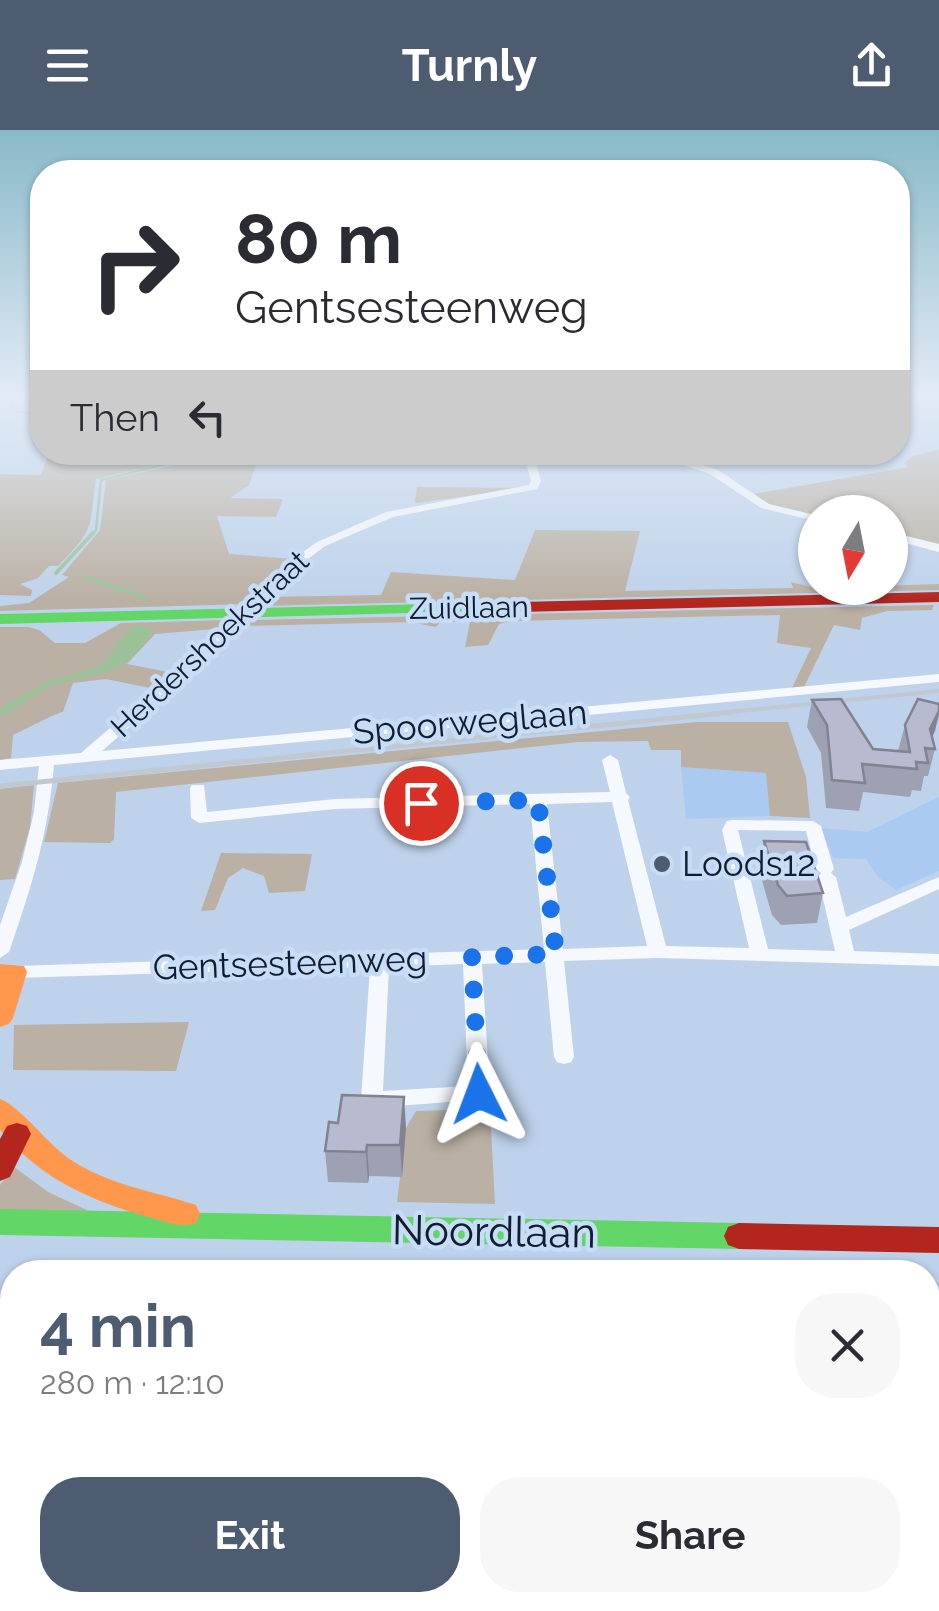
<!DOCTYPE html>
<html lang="en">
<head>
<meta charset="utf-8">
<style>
	:root { --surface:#fff; --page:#f7f7f7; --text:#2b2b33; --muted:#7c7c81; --accent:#4d5c70 }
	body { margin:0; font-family:Raleway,sans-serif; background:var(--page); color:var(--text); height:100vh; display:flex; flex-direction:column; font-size:38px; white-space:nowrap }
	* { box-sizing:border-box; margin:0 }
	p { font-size:32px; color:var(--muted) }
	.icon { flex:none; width:55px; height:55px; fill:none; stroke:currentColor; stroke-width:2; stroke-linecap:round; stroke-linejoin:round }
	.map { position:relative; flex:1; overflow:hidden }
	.side { position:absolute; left:0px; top:1130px; width:940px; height:352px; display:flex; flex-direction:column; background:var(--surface); border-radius:40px 40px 0 0; box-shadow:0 2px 8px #0004 }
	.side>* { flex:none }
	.hud { position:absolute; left:30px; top:30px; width:880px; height:305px; border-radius:40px; box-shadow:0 2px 8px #0004; background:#fff; color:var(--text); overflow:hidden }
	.needle { width:65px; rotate:190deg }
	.fabs { position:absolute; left:798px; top:365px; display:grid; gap:20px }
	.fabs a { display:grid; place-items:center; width:110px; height:110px; border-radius:50%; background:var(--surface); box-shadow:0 2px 8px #0004; font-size:50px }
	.pin { position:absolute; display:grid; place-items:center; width:85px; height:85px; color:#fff; margin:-42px; border:5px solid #fff; border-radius:50%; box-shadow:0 2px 10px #0007 }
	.me { position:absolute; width:110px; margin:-55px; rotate:357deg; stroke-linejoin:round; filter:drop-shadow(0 0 8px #0008) }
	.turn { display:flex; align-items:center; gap:35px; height:210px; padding:0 40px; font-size:45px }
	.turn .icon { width:130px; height:130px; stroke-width:2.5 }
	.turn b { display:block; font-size:70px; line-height:85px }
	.then { display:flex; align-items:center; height:95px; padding:0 40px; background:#0003; gap:20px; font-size:38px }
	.round { display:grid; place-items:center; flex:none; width:105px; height:105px; border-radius:40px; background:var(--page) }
	.headline { display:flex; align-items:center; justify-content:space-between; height:170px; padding:0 40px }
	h1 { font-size:60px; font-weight:700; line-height:75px; color:var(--accent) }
	.action { display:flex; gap:20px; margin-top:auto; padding:20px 40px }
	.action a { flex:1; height:115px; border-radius:40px; background:var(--accent); color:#fff; font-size:40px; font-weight:700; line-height:115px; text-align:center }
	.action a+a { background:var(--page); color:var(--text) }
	header { display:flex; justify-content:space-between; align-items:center; height:130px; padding:0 40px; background:var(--accent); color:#fff; font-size:45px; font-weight:700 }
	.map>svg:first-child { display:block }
	.built { fill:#abcaf2 }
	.green { fill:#bab0a3 }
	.water { fill:#9cc198 }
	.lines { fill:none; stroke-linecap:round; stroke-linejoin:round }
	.stream-far1 { stroke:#9cc198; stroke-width:2.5 }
	.stream { stroke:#9cc198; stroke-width:4 }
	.street { fill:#f5f8fc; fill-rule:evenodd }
	.fast { fill:#63d668; fill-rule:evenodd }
	.slow { fill:#ff974d; fill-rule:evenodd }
	.jam { fill:#b3261e; fill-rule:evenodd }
	.rail-far1 { stroke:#c2c8cf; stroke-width:4 }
	.rail { stroke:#c2c8cf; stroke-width:5 }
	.wall { fill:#9ea1b2 }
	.shaded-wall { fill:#818391 }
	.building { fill:#b8bbcf; stroke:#818391; stroke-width:2.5 }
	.route { stroke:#1a73e8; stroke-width:18; stroke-dasharray:0 32.4 }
	.poi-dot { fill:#4d5c70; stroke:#c6dcf7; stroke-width:4 }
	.labels { text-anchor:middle; stroke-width:9; stroke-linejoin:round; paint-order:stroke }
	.far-street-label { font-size:30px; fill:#101d2d; stroke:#c6dcf7 }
	.street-label { font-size:35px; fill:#101d2d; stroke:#c6dcf7 }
	.poi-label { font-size:35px; fill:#101d2d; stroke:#c6dcf7; text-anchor:start }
	.near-street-label { font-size:42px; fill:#101d2d; stroke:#c6dcf7 }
</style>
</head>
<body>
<header><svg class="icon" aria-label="menu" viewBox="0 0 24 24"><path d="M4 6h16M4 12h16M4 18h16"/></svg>Turnly<svg class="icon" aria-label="share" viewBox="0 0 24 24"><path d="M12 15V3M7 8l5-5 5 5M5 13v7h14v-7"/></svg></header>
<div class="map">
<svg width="939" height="1481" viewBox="0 0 939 1481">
	<rect width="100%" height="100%" fill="#bed2eb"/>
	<g class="built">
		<polygon points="681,637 767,643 770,686 686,689"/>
		<polygon points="939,667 939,741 896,760 878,747 866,729 833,728 821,698 867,702"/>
	</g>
	<g class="green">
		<polygon points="939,320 939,416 890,404 890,382 815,382 815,386 764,373 748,365 909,337 904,333 915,325"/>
		<path d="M49 323H145L167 332 96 349C89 400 95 398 58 436H49L38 448 20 454 32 460 31 466 0 465V344L41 345Z"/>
		<polygon points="172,323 260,323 249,355 230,368 283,369 276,387 217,386 229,424 293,429 249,474 0,481 0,476 29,473 69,447 62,445 100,400 106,350 171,336 175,332"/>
		<polygon points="417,357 527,358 415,373"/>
		<polygon points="535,400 640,401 625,461 793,458 791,452 815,458 939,454 939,460 259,476 266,467 381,465 391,442 515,450"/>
		<polygon points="934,475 932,480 887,481 862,488 860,500 834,495 804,557 792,558 811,518 777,513 780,485 510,491 499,494 488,515 465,517 470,492 440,492 436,497 410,492 239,496 250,490"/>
		<path d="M228 490 227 498 155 504 127 534 173 543 155 559 106 549 73 553 63 582C58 582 22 601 13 605L11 628 0 630V497H28L39 500 55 513H85L121 493Z"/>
		<polygon points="697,592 788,592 806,647 810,688 770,686 766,643 681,637 681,620 651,620 648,611 578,612 116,662 114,709 110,713 44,712 58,653"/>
		<polygon points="34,655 30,697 15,749 0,750 0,659"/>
		<polygon points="221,723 312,724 305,761 269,763 264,746 243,738 228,748 215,780 201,781"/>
		<polygon points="189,892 176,941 13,940 14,895"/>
		<polygon points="490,979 495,1074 397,1072 406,998 416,981"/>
		<polygon points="14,1037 48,1062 89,1081 0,1082 0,1055"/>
		<polygon points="928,1315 939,1316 939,1481 60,1481 112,1470 928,1470"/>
	</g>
	<path class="water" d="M138 495 153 499C127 548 98 541 55 555 36 561 20 578 0 586V578L49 551 101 536 130 497Z"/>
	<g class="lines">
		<g class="stream-far1">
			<polyline points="10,265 15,281 42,285"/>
			<polyline points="91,406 96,400 101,350 170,333 151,322"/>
		</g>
		<g class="stream">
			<polyline points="56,443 93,403"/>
			<polyline points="83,446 146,468"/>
		</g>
		<g class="street">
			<path d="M523 322H533L541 351 537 359 393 387 325 416 287 445 230 509 102 621 939 544V552L54 635C48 706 32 755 9 822L0 828V795L22 732 34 682 39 636 0 640V630L81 623 220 503 279 439 317 412 386 382 529 355 531 351Z"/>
			<polygon points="645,322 662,322 718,340 769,374 815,385 815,391 761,378 710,344"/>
			<polygon points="890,402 939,414 939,422 890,409"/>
			<path d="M610 625 618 630 626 663 630 667 628 670 666 816 749 818 722 700 727 691 733 690 813 691 821 696 834 739 831 743 836 747 846 787 939 747V759L849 800 854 821 939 824V836L658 828 564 831 574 927 571 932 564 934 557 932 554 927 545 832 482 834 490 963 487 969 372 978 364 976 361 970 370 837 15 848 8 847 5 842 8 837 15 836 544 819 530 674 335 679 199 693 191 688 190 658 192 655H204L207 682 335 669 610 662 602 630ZM612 672 647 816 563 819 547 674ZM738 700 806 701 816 739 821 743 818 747 835 821 768 819ZM463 834 468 956 383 961 389 837Z"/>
			<polygon points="0,1201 9,1205 12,1212 12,1301 2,1297 0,1292"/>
			<polygon points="12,1325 12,1378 10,1383 0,1387 0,1334 2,1329"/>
		</g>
		<g class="fast">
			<polygon points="475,473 483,478 481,481 0,494 0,484"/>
			<polygon points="0,1079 739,1093 750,1097 754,1106 750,1115 739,1119 0,1105"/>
		</g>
		<g class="slow">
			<polygon points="0,834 24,836 27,842 13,888 9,894 0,897"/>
			<path d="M0 969C19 975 49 1016 71 1030 109 1055 153 1061 196 1075L200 1084 196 1093C180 1098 165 1092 149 1087 91 1071 39 1048 0 1000Z"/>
		</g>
		<g class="jam">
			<polygon points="939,462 939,472 475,483 467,478 475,473"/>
			<polygon points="17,993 27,996 31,1004 10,1047 0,1051 0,1009 7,996"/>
			<polygon points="739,1093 939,1097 939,1123 739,1119 728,1115 724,1106 728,1097"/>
		</g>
		<polyline class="rail-far1" points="710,584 939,561"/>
		<polyline class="rail" points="0,656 734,582"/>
	</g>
	<g class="wall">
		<polygon points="812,570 873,619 898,621 905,595 939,574 939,587 932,608 935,619 928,646 924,646 921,661 912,660 910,667 863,662 859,681 826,678 821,623 807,597"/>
		<polygon points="764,711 823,763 817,793 781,795 772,785 759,740"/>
		<polygon points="406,998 402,1047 369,1046 368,1053 328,1052 325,1021"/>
	</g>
	<g class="shaded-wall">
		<polygon points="939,581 935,601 927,618 930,599"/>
		<polygon points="404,967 406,998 402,1047 400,1015"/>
		<polygon points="367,1015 369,1046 368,1053 366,1022"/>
	</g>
	<g class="building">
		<polygon points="841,569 873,619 910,622 905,595 918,569 939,574 939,581 930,599 935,619 925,618 928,633 916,632 917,639 862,634 865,653 832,650 827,595 812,570"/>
		<polygon points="764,711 806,712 823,763 787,766 778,755"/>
		<polygon points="342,965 404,967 400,1015 367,1015 366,1022 325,1021 329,992 338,993"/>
	</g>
	<linearGradient id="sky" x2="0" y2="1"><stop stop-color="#89b9c8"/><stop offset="0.56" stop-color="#e2ebf6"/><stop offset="1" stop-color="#e2ebf6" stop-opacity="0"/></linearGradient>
	<rect width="939" height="472" fill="url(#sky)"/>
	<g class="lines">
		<polyline class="route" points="421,673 538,670 556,824 472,827 479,964"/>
	</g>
	<circle class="poi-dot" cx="662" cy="734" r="10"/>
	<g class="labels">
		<g class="far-street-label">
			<text transform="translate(469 478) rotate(-1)" y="10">Zuidlaan</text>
			<text transform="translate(210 514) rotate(-43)" y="10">Herdershoekstraat</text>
		</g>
		<g class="street-label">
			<text transform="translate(470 592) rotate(-5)" y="12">Spoorweglaan</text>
			<text transform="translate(290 833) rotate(-2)" y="12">Gentsesteenweg</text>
		</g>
		<g class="poi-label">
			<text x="682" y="746">Loods12</text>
		</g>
		<g class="near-street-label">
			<text transform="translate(494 1101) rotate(1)" y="15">Noordlaan</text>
		</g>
	</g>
</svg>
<div class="fabs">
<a><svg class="needle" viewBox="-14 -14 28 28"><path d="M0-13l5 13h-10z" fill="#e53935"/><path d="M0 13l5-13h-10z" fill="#7c7c81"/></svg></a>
</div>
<div class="pin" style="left:421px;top:673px;background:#d93025"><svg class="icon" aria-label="arrive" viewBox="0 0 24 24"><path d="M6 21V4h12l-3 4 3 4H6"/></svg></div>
<svg class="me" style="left:479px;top:964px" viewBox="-20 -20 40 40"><path d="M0-17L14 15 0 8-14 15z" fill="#1a73e8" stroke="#fff" stroke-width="4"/></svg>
<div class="hud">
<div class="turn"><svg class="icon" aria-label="right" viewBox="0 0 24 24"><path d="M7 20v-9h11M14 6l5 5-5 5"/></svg><div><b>80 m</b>Gentsesteenweg</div></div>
<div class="then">Then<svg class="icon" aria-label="left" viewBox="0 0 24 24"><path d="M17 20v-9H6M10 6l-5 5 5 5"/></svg></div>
</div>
<section class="side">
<div class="headline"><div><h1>4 min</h1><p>280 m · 12:10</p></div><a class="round"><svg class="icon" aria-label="close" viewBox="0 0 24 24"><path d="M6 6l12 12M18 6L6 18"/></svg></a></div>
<div class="action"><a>Exit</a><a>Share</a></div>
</section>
</div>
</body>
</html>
